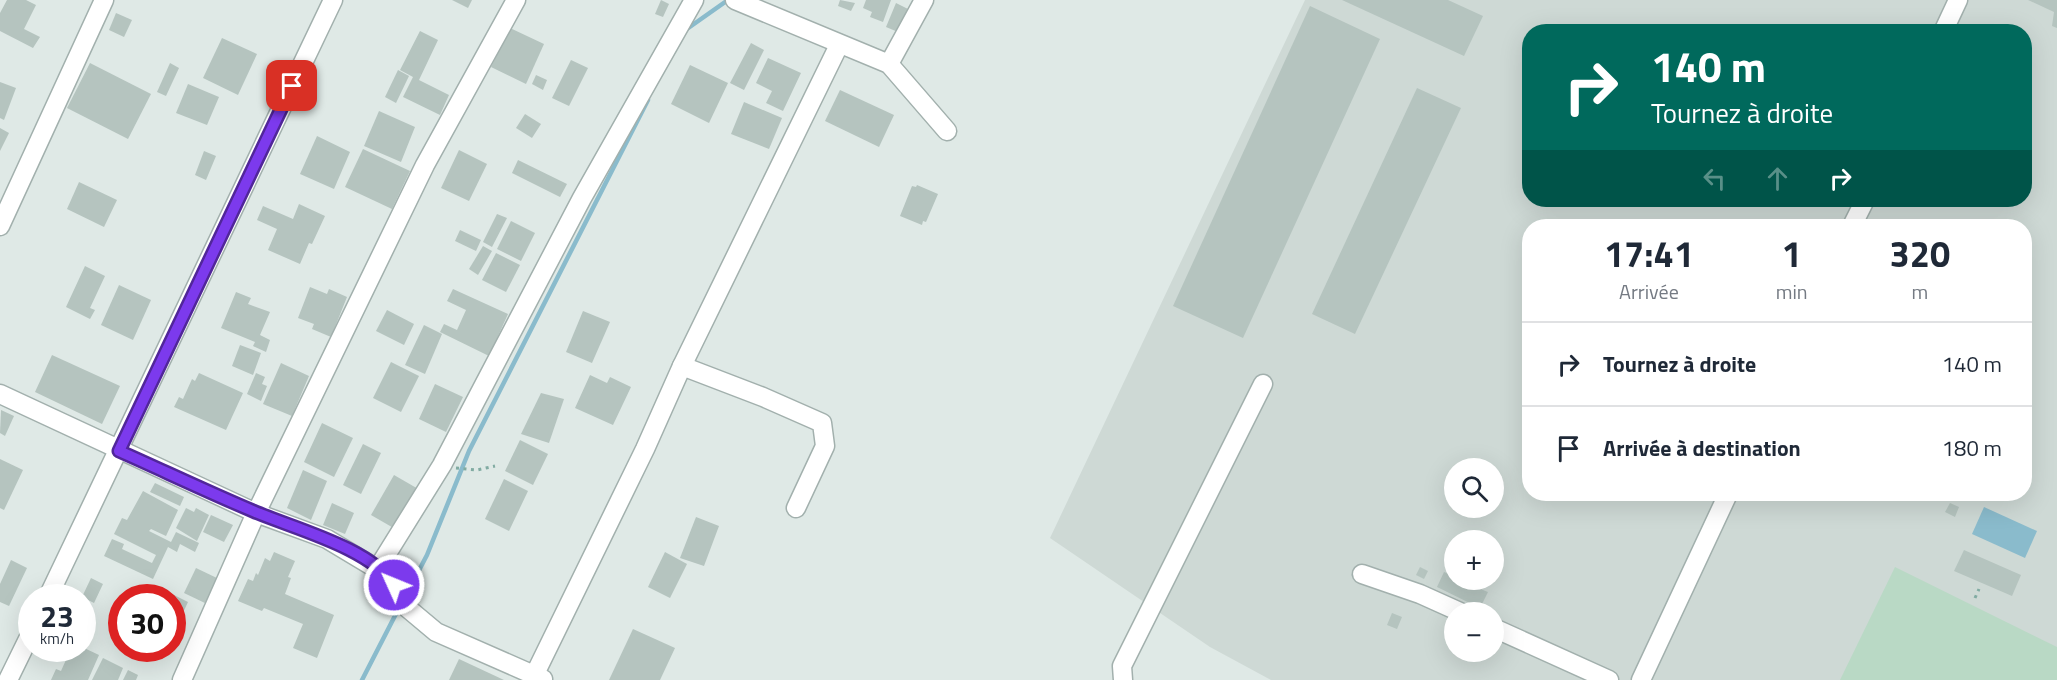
<!DOCTYPE html>
<html lang="fr">
<head>
<meta charset="utf-8">
<style>
	:root { --surface:#fff; --page:#f6f6f7; --text:#1f2937; --muted:#747a83; --line:#e0e1e3 }
	body { margin:0; font-family:"Titillium Web",sans-serif; background:var(--page); color:var(--text); height:100vh; display:flex; flex-direction:column; font-size:22px; white-space:nowrap }
	* { box-sizing:border-box; margin:0 }
	p { font-size:20px; color:var(--muted) }
	.icon { flex:none; width:33px; height:33px; fill:none; stroke:currentColor; stroke-width:2; stroke-linecap:round; stroke-linejoin:round }
	.map { position:relative; flex:1; overflow:hidden }
	.sheet { position:absolute; left:1522px; top:219px; width:510px; height:282px; display:flex; flex-direction:column; background:var(--surface); border-radius:24px; box-shadow:0 6px 24px #0002 }
	.sheet>* { flex:none }
	.banner { position:absolute; left:1522px; top:24px; width:510px; height:183px; border-radius:24px; box-shadow:0 6px 24px #0002; background:#00695c; color:#fff; overflow:hidden }
	.tools { position:absolute; left:1444px; top:458px; display:grid; gap:12px }
	.tools a { display:grid; place-items:center; width:60px; height:60px; border-radius:50%; background:var(--surface); box-shadow:0 6px 24px #0002; font-size:30px }
	.speed { position:absolute; left:18px; top:584px; display:flex; gap:12px; font-size:30px; font-weight:700; text-align:center }
	.speed>* { display:grid; place-content:center; width:78px; height:78px; border-radius:50%; background:var(--surface); box-shadow:0 6px 24px #0002; line-height:1 }
	.speed small { font-size:15px; font-weight:400 }
	.speed .limit { border:9px solid #d22; background:#fff; color:#111 }
	.pin { position:absolute; display:grid; place-items:center; width:51px; height:51px; color:#fff; margin:-26px; border-radius:12px; box-shadow:0 3px 9px #0006 }
	.me { position:absolute; width:66px; margin:-33px; rotate:314deg; stroke-linejoin:round; filter:drop-shadow(0 0 4px #0008) }
	.turn { display:flex; align-items:center; gap:21px; height:126px; padding:0 30px; font-size:27px }
	.turn .icon { width:78px; height:78px; stroke-width:2.5 }
	.turn b { display:block; font-size:42px; line-height:51px }
	.lanes { display:flex; align-items:center; height:57px; padding:0 30px; background:#0003; justify-content:center; gap:30px; direction:ltr }
	.lanes .off { opacity:.35 }
	.eta { display:flex; justify-content:space-evenly; align-items:center; height:102px; text-align:center }
	.eta b { font-size:36px; font-weight:700; line-height:42px }
	ul { padding:0; list-style:none }
	li { display:flex; align-items:center; gap:18px; height:84px; padding:0 30px; border-top:2px solid var(--line) }
	li div { flex:1 }
	li b { display:block; font-size:22px }
	li em { font-style:normal }
	.map>svg:first-child { display:block }
	.built { fill:#ced9d5; fill-rule:evenodd }
	.green { fill:#b9d9c5 }
	.water { fill:#8abbcc }
	.lines { fill:none; stroke-linecap:round; stroke-linejoin:round }
	.stream { stroke:#8abbcc; stroke-width:4.5 }
	.building { fill:#b5c4bf }
	.minor-casing { stroke:#a2b0ad; stroke-width:21 }
	.path { stroke:#81aba2; stroke-width:3; stroke-dasharray:3 4.5; stroke-linecap:butt }
	.minor { stroke:#fff; stroke-width:18 }
	.route-casing { stroke:#51269a; stroke-width:15 }
	.route { stroke:#7c3aed; stroke-width:10 }
</style>
</head>
<body>
<div class="map">
<svg width="2057" height="680" viewBox="0 0 2057 680">
	<rect width="100%" height="100%" fill="#dfe9e6"/>
	<path class="built" d="M1305 0H2057V680H1271L1210 647 1050 538ZM1530 32H2025V200H1530ZM1530 226H2025V494H1530ZM1455 468H1494V507H1455ZM1455 540H1494V579H1455ZM1455 612H1494V651H1455Z"/>
	<polygon class="green" points="1895,567 2057,647 2057,680 1840,680"/>
	<polygon class="water" points="1984,507 2037,531 2025,558 1972,534"/>
	<g class="lines">
		<g class="stream">
			<polyline points="684,31 728,0"/>
			<polyline points="404,599 427,555 469,451 648,100"/>
			<polyline points="362,680 400,606"/>
		</g>
	</g>
	<g class="building">
		<polygon points="7,0 26,0 36,5 24,29 40,37 33,48 0,31 0,13"/>
		<polygon points="452,0 472,0 468,8"/>
		<polygon points="661,0 669,4 663,17 655,14"/>
		<polygon points="840,0 855,3 851,11 838,6"/>
		<polygon points="866,0 891,0 883,22 870,17 872,12 863,8"/>
		<polygon points="1342,0 1448,0 1483,16 1464,56"/>
		<polygon points="2028,0 2057,0 2057,28 2052,26 2054,12"/>
		<polygon points="896,3 908,9 898,32 886,27"/>
		<polygon points="1310,6 1380,39 1243,338 1173,306"/>
		<polygon points="116,13 132,20 124,37 109,30"/>
		<polygon points="510,28 544,44 526,84 491,67"/>
		<polygon points="420,31 438,40 419,80 449,95 440,115 403,97 413,77 400,70"/>
		<polygon points="222,38 257,54 238,95 203,78"/>
		<polygon points="751,43 764,50 744,90 730,83"/>
		<polygon points="768,58 801,73 783,111 766,103 772,91 756,83"/>
		<polygon points="571,60 588,68 569,106 552,98"/>
		<polygon points="90,63 151,94 128,139 67,108"/>
		<polygon points="170,63 179,68 166,96 157,92"/>
		<polygon points="690,65 728,83 709,123 671,104"/>
		<polygon points="398,70 409,76 396,103 385,97"/>
		<polygon points="536,75 547,80 543,90 532,84"/>
		<polygon points="0,82 16,88 4,120 0,118"/>
		<polygon points="188,84 219,97 207,125 176,113"/>
		<polygon points="1417,88 1461,108 1355,334 1312,314"/>
		<polygon points="840,90 894,115 879,147 825,121"/>
		<polygon points="744,102 782,118 769,149 731,134"/>
		<polygon points="379,111 415,127 401,162 364,146"/>
		<polygon points="525,114 541,124 532,138 516,128"/>
		<polygon points="0,128 9,133 0,151"/>
		<polygon points="317,136 350,152 334,189 300,174"/>
		<polygon points="363,149 410,171 392,209 345,187"/>
		<polygon points="459,150 487,164 469,201 441,188"/>
		<polygon points="204,151 216,156 206,180 195,175"/>
		<polygon points="518,160 567,184 560,197 512,173"/>
		<polygon points="79,182 117,200 104,227 67,209"/>
		<polygon points="917,185 938,194 926,222 923,221 922,225 900,216 912,186 916,187"/>
		<polygon points="299,204 325,216 312,244 309,243 300,264 268,250 277,229 257,220 263,206 293,219"/>
		<polygon points="497,214 507,218 492,247 483,242"/>
		<polygon points="511,221 535,233 521,261 497,249"/>
		<polygon points="460,230 481,240 476,251 455,241"/>
		<polygon points="483,246 492,251 478,275 469,269"/>
		<polygon points="496,253 520,265 506,292 482,280"/>
		<polygon points="85,266 105,276 90,308 95,310 90,319 66,307"/>
		<polygon points="119,285 151,300 133,340 101,325"/>
		<polygon points="310,287 327,294 329,289 347,297 331,337 312,329 314,324 298,318"/>
		<polygon points="453,289 508,314 489,356 440,332 444,324 457,330 466,310 447,301"/>
		<polygon points="236,292 251,298 248,304 270,312 260,335 270,340 266,352 253,346 255,342 221,328"/>
		<polygon points="387,310 414,324 404,345 376,331"/>
		<polygon points="583,311 610,322 592,363 566,352"/>
		<polygon points="424,325 442,334 425,374 405,365"/>
		<polygon points="240,345 261,353 253,375 232,366"/>
		<polygon points="52,355 120,386 102,424 35,392"/>
		<polygon points="391,362 419,376 401,412 373,398"/>
		<polygon points="281,363 309,376 292,416 263,404"/>
		<polygon points="199,373 243,393 226,430 174,407 179,397 183,399 192,379 195,381"/>
		<polygon points="256,373 265,377 262,384 267,386 261,401 247,394"/>
		<polygon points="590,375 607,383 610,377 631,387 613,425 575,408"/>
		<polygon points="435,384 463,397 446,432 419,419"/>
		<polygon points="541,393 564,399 549,443 521,434"/>
		<polygon points="1,410 14,416 5,436 0,433"/>
		<polygon points="322,423 353,438 334,477 304,462"/>
		<polygon points="520,440 548,454 533,485 505,471"/>
		<polygon points="363,444 381,453 361,494 343,485"/>
		<polygon points="0,459 23,470 4,510 0,508"/>
		<polygon points="303,470 327,481 311,520 287,508"/>
		<polygon points="394,475 420,490 397,530 371,515"/>
		<polygon points="504,479 528,491 509,531 485,519"/>
		<polygon points="155,483 184,497 180,506 150,492"/>
		<polygon points="143,491 178,510 166,536 151,529 149,531 171,542 176,532 199,543 195,552 180,544 177,552 168,547 153,579 104,556 112,539 124,544 122,549 152,563 156,555 114,534 122,518 127,520"/>
		<polygon points="332,503 354,513 345,534 323,525"/>
		<polygon points="1950,503 1959,507 1955,517 1945,512"/>
		<polygon points="186,508 194,512 196,508 209,515 197,541 176,528"/>
		<polygon points="211,515 233,525 224,542 203,532"/>
		<polygon points="696,517 719,526 704,566 680,558"/>
		<polygon points="1964,550 2021,575 2012,596 1954,571"/>
		<polygon points="274,552 295,561 288,577 291,578 285,594 334,615 317,658 293,648 303,624 264,608 262,611 238,601 248,579 253,581 256,573 258,575 265,558 270,561"/>
		<polygon points="665,552 687,564 670,598 648,587"/>
		<polygon points="11,560 27,568 9,606 0,602 0,584"/>
		<polygon points="1420,567 1428,571 1424,579 1416,575"/>
		<polygon points="196,568 219,579 207,604 184,593"/>
		<polygon points="1444,572 1455,577 1455,579 1488,592 1480,608 1437,587"/>
		<polygon points="91,578 103,584 94,603 82,597"/>
		<polygon points="158,587 188,602 172,636 172,597 153,597"/>
		<polygon points="1392,613 1402,617 1397,629 1387,625"/>
		<polygon points="633,629 675,648 660,680 609,680"/>
		<polygon points="82,647 99,655 88,680 51,680 56,669 61,671 65,662 68,655 64,652 66,648"/>
		<polygon points="103,658 123,668 118,680 92,680"/>
		<polygon points="459,659 504,680 449,680"/>
		<polygon points="128,670 138,675 136,680 123,680"/>
	</g>
	<g class="lines">
		<defs>
			<g id="minor">
				<polyline points="735,0 889,64 947,131"/>
				<polyline points="1943,32 1958,0"/>
				<polyline points="889,64 924,0"/>
				<polyline points="0,226 104,0"/>
				<polyline points="1852,226 1865,200"/>
				<polyline points="682,366 763,397 822,423 825,446 796,508"/>
				<polyline points="0,394 256,513 327,539 387,575 394,585 399,601 436,632 543,679"/>
				<polyline points="378,568 442,465 582,198 694,0"/>
				<polyline points="1362,574 1420,594 1460,612"/>
				<polyline points="48,597 333,0"/>
				<polyline points="1494,628 1609,680"/>
				<polyline points="8,680 32,631"/>
				<polyline points="182,680 256,513 425,165 516,0"/>
				<polyline points="532,680 645,449 682,366 839,45"/>
				<polyline points="1123,680 1122,666 1263,384"/>
				<polyline points="1641,680 1728,494"/>
			</g>
		</defs>
		<use href="#minor" class="minor-casing"/>
		<g class="path">
			<polyline points="456,468 477,470 495,466"/>
			<polyline points="1975,598 1979,589"/>
		</g>
		<use href="#minor" class="minor"/>
	</g>
	<g class="lines">
		<defs>
			<path id="route" d="M292 86 119 451C164 471 208 492 253 511 292 528 371 548 394 585"/>
		</defs>
		<use href="#route" class="route-casing"/>
		<use href="#route" class="route"/>
	</g>
</svg>
<div class="tools">
<a><svg class="icon" aria-label="search" viewBox="0 0 24 24"><circle cx="10" cy="10" r="6"/><path d="M15 15l6 6"/></svg></a>
<a>+</a>
<a>−</a>
</div>
<div class="speed"><div>23<small>km/h</small></div><div class="limit">30</div></div>
<div class="pin" style="left:292px;top:86px;background:#d93025"><svg class="icon" aria-label="arrive" viewBox="0 0 24 24"><path d="M6 21V4h12l-3 4 3 4H6"/></svg></div>
<svg class="me" style="left:394px;top:585px" viewBox="-20 -20 40 40"><circle r="17" fill="#7c3aed" stroke="#fff" stroke-width="3"/><path d="M0-11L8 9 0 5-8 9z" fill="#fff"/></svg>
<div class="banner">
<div class="turn"><svg class="icon" aria-label="right" viewBox="0 0 24 24"><path d="M7 20v-9h11M14 6l5 5-5 5"/></svg><div><b>140 m</b>Tournez à droite</div></div>
<div class="lanes"><svg class="icon off" aria-label="left" viewBox="0 0 24 24"><path d="M17 20v-9H6M10 6l-5 5 5 5"/></svg><svg class="icon off" aria-label="ahead" viewBox="0 0 24 24"><path d="M12 20V5M6 11l6-6 6 6"/></svg><svg class="icon" aria-label="right" viewBox="0 0 24 24"><path d="M7 20v-9h11M14 6l5 5-5 5"/></svg></div>
</div>
<section class="sheet">
<div class="eta">
<div><b>17:41</b><p>Arrivée</p></div>
<div><b>1</b><p>min</p></div>
<div><b>320</b><p>m</p></div>
</div>
<ul>
<li><svg class="icon" aria-label="right" viewBox="0 0 24 24"><path d="M7 20v-9h11M14 6l5 5-5 5"/></svg><div><b>Tournez à droite</b></div><em>140 m</em></li>
<li><svg class="icon" aria-label="arrive" viewBox="0 0 24 24"><path d="M6 21V4h12l-3 4 3 4H6"/></svg><div><b>Arrivée à destination</b></div><em>180 m</em></li>
</ul>
</section>
</div>
</body>
</html>
